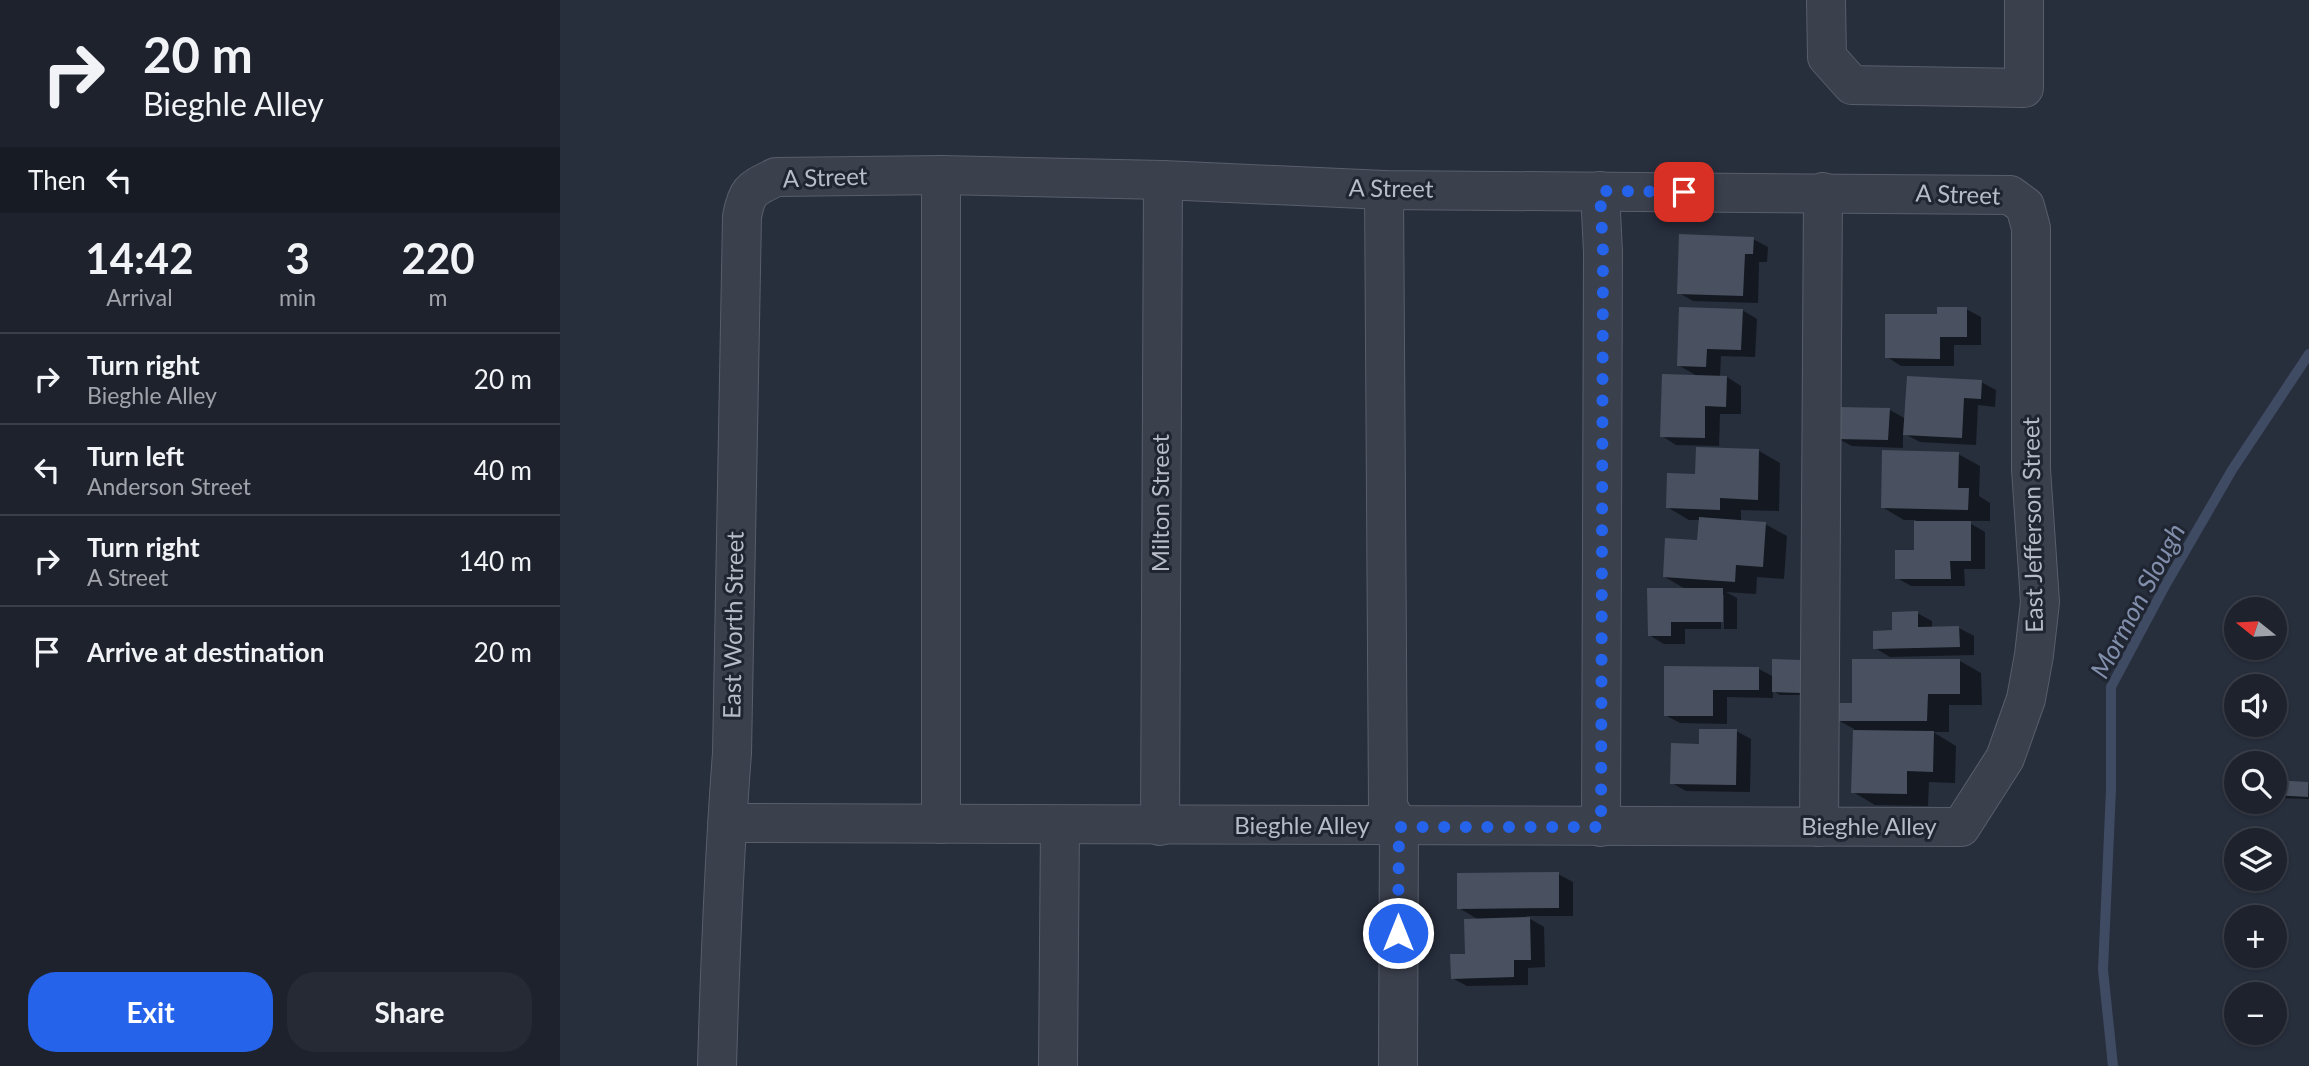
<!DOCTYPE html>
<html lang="en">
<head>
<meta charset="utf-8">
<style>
	:root { --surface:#1d222d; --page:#252a35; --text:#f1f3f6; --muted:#a0a4aa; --line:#3b3f49; --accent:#2563eb }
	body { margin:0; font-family:Lato,sans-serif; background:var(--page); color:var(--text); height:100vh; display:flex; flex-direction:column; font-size:26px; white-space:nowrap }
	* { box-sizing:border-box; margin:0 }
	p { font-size:23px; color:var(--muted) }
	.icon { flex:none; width:38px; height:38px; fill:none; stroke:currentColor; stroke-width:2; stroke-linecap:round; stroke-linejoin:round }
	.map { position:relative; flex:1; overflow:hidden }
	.details { display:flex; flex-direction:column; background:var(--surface); width:560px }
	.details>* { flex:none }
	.top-card { background:#1d222d; color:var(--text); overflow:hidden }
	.needle { width:46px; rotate:288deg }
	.buttons { position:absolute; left:1664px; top:597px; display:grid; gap:14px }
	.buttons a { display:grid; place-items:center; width:63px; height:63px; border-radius:50%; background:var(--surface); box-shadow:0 2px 5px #0004,0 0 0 2px var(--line); font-size:35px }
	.pin { position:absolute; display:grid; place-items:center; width:60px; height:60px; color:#fff; margin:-30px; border-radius:14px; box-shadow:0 4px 10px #0006 }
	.me { position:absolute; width:77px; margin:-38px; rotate:0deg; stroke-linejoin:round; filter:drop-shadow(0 0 5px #0008) }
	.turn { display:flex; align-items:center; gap:24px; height:147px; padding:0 28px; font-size:32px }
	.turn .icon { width:91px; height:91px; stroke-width:2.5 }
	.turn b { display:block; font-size:49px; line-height:60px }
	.then { display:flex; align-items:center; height:66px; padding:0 28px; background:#0003; gap:14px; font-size:26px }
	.eta { display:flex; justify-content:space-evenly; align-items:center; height:119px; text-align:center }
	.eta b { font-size:42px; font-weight:700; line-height:49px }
	.cta { display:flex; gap:14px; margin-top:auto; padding:14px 28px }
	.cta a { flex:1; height:80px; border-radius:28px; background:var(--accent); color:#fff; font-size:28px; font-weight:700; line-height:80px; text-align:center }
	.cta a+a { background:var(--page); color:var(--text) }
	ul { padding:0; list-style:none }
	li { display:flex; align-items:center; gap:21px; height:91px; padding:0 28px; border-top:2px solid var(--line) }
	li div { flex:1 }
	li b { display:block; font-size:26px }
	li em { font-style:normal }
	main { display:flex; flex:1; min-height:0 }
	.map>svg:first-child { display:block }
	.shadow { fill:#0007 }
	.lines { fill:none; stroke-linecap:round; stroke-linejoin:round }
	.stream { stroke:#3f4a63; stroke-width:10 }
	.building { fill:#495160 }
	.minor-casing { stroke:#595e6b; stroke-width:40 }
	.minor { stroke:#3b404d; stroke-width:38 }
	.route { stroke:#2563eb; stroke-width:12; stroke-dasharray:0 21.6 }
	.labels { text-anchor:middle; stroke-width:6; stroke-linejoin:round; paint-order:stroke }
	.street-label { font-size:24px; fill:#b7bcc8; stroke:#202532 }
	.water-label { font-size:26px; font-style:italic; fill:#828fac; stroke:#202532 }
</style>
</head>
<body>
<main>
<section class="details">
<div class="top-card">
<div class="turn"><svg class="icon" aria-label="right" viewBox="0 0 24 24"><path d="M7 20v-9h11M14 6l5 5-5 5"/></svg><div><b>20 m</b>Bieghle Alley</div></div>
<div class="then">Then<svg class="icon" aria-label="left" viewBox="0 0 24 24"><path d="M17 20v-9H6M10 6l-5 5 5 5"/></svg></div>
</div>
<div class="eta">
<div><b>14:42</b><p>Arrival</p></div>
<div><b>3</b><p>min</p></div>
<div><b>220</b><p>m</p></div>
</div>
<ul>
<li><svg class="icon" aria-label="right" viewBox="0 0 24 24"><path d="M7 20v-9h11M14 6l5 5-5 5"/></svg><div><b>Turn right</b><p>Bieghle Alley</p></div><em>20 m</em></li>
<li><svg class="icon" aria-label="left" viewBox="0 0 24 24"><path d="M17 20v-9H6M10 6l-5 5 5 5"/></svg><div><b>Turn left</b><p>Anderson Street</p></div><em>40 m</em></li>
<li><svg class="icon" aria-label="right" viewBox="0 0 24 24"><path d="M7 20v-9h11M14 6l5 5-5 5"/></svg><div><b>Turn right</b><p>A Street</p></div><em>140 m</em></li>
<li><svg class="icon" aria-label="arrive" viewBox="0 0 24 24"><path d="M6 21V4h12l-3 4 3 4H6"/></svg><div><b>Arrive at destination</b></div><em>20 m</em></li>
</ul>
<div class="cta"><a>Exit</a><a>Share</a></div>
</section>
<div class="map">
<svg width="1749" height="1066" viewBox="0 0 1749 1066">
	<rect width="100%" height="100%" fill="#272e3c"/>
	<g class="shadow">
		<polygon points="1193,239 1208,247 1207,262 1199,262 1198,303 1133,301 1119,293"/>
		<polygon points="1406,309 1421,317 1421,345 1394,345 1394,366 1341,366 1327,357 1379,316"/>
		<polygon points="1182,310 1197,319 1195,357 1161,356 1160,377 1167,377 1181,386 1181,414 1160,414 1159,446 1116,445 1102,436 1139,377 1118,365"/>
		<polygon points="1421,382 1436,390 1435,407 1418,405 1416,445 1360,442 1343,433 1343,448 1292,446 1277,438 1330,410 1346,419"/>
		<polygon points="1199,451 1220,463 1219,511 1181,510 1181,522 1205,524 1227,536 1224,579 1197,577 1196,594 1166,592 1177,598 1177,629 1164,629 1164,595 1161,595 1161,629 1125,629 1125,644 1104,644 1089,635 1127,590 1105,577 1139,542 1140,520 1129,520 1107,507 1137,475"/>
		<polygon points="1398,454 1420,466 1419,496 1430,503 1430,521 1406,521 1425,532 1425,569 1404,569 1405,586 1351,586 1337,578 1356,552 1356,520 1344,520 1322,507"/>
		<polygon points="1357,613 1372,621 1372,628 1399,628 1414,636 1414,655 1330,657 1315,648"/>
		<polygon points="1400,661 1421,673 1422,705 1389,705 1389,732 1373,732 1396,746 1395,783 1369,782 1368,806 1315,805 1293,792 1294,729 1278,720 1293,704"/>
		<polygon points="1106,668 1199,669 1248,695 1220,695 1213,691 1213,698 1167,697 1167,724 1120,723 1105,715"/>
		<polygon points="1176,731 1191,739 1190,792 1126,791 1112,783 1141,745"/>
		<polygon points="1748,783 1749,799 1722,798 1715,794"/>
		<polygon points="998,874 1013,882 1013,916 965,916 984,927 985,967 968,968 968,985 907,986 892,978 907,955 919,920 899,908"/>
	</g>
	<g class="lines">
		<polyline class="stream" points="1553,1066 1543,970 1551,789 1551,687 1606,584 1672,470 1749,354"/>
	</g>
	<g class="building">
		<polygon points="1119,234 1194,237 1193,254 1185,254 1183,296 1117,294"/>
		<polygon points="1119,307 1183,309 1181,350 1147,349 1146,367 1117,366"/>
		<polygon points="1377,307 1407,307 1407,337 1380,337 1380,359 1325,358 1325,314 1377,314"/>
		<polygon points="1102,374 1167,376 1166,407 1145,406 1145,438 1100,437"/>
		<polygon points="1347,376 1422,380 1421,399 1404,398 1402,438 1343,435"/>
		<polygon points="1277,407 1330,408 1328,440 1276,439"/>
		<polygon points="1136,447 1199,449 1198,500 1160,498 1160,510 1106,508 1107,473 1135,474"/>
		<polygon points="1322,450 1399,452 1398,488 1409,488 1408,510 1321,508"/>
		<polygon points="1139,517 1206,522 1203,567 1176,565 1175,582 1103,577 1105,538 1137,540"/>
		<polygon points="1354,521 1411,521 1411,561 1390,561 1391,579 1335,579 1335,550 1354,550"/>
		<polygon points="1087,588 1163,588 1163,622 1111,622 1111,636 1088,636"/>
		<polygon points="1358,611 1358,627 1399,626 1400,647 1313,649 1313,631 1332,630 1332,612"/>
		<polygon points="1212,659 1243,660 1242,693 1212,692"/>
		<polygon points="1292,659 1400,659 1400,694 1368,694 1367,721 1276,721 1276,703 1292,703"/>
		<polygon points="1104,666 1199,667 1199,690 1153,690 1153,716 1104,716"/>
		<polygon points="1139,729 1177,729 1176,785 1110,784 1111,743 1139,744"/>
		<polygon points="1293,730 1374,731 1373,772 1347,771 1347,794 1291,793"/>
		<polygon points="1715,780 1748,782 1748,797 1715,795"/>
		<polygon points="999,872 999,908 897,909 897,873"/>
		<polygon points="970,917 971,960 954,960 954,977 891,979 890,954 905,954 904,919"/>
	</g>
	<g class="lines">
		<defs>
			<g id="minor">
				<polyline points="1266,0 1267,57 1292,85 1464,88 1464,0"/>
				<polyline points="381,175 381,824"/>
				<polyline points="824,190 828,806 839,827 838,1066"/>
				<polyline points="1040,191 1043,252 1041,827"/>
				<polyline points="600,826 603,180"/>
				<polyline points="1259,827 1263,192"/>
				<path d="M157 1066C160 962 164 857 172 753L182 217C187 189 192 189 216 177L381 175 603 180 824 190 1450 195 1465 206 1471 228V469L1480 602 1474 655 1466 699 1445 758 1401 827 167 823"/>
				<polyline points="498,1066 500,825"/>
			</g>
		</defs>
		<use href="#minor" class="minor-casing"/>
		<use href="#minor" class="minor"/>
	</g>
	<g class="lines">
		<polyline class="route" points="838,933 839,827 1041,827 1043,252 1040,191 1124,192"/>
	</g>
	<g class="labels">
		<g class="street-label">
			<text transform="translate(265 178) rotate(-2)" y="8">A Street</text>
			<text transform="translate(831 189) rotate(1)" y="8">A Street</text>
			<text transform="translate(1398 195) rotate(2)" y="8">A Street</text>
			<text transform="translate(601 503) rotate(-90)" y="8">Milton Street</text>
			<text transform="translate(1473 525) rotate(-91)" y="8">East Jefferson Street</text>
			<text transform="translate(174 625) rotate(-89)" y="8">East Worth Street</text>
			<text x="742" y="834">Bieghle Alley</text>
			<text x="1309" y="835">Bieghle Alley</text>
		</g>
		<g class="water-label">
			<text transform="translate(1578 601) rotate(-62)" y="9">Mormon Slough</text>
		</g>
	</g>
</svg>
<div class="buttons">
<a><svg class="needle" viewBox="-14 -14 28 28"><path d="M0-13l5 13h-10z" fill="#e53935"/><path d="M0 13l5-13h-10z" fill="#a0a4aa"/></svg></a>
<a><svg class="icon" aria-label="sound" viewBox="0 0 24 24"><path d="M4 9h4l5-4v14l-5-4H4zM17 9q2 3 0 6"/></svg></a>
<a><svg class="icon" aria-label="search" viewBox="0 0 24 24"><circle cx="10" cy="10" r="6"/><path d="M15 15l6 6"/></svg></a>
<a><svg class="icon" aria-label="layers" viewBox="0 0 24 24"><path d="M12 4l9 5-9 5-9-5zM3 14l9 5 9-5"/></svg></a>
<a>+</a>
<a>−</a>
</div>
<div class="pin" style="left:1124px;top:192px;background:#d93025"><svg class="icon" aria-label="arrive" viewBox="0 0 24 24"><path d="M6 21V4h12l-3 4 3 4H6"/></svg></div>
<svg class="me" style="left:838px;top:933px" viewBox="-20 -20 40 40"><circle r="17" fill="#2563eb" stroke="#fff" stroke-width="3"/><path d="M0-11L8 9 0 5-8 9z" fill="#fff"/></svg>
</div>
</main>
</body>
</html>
